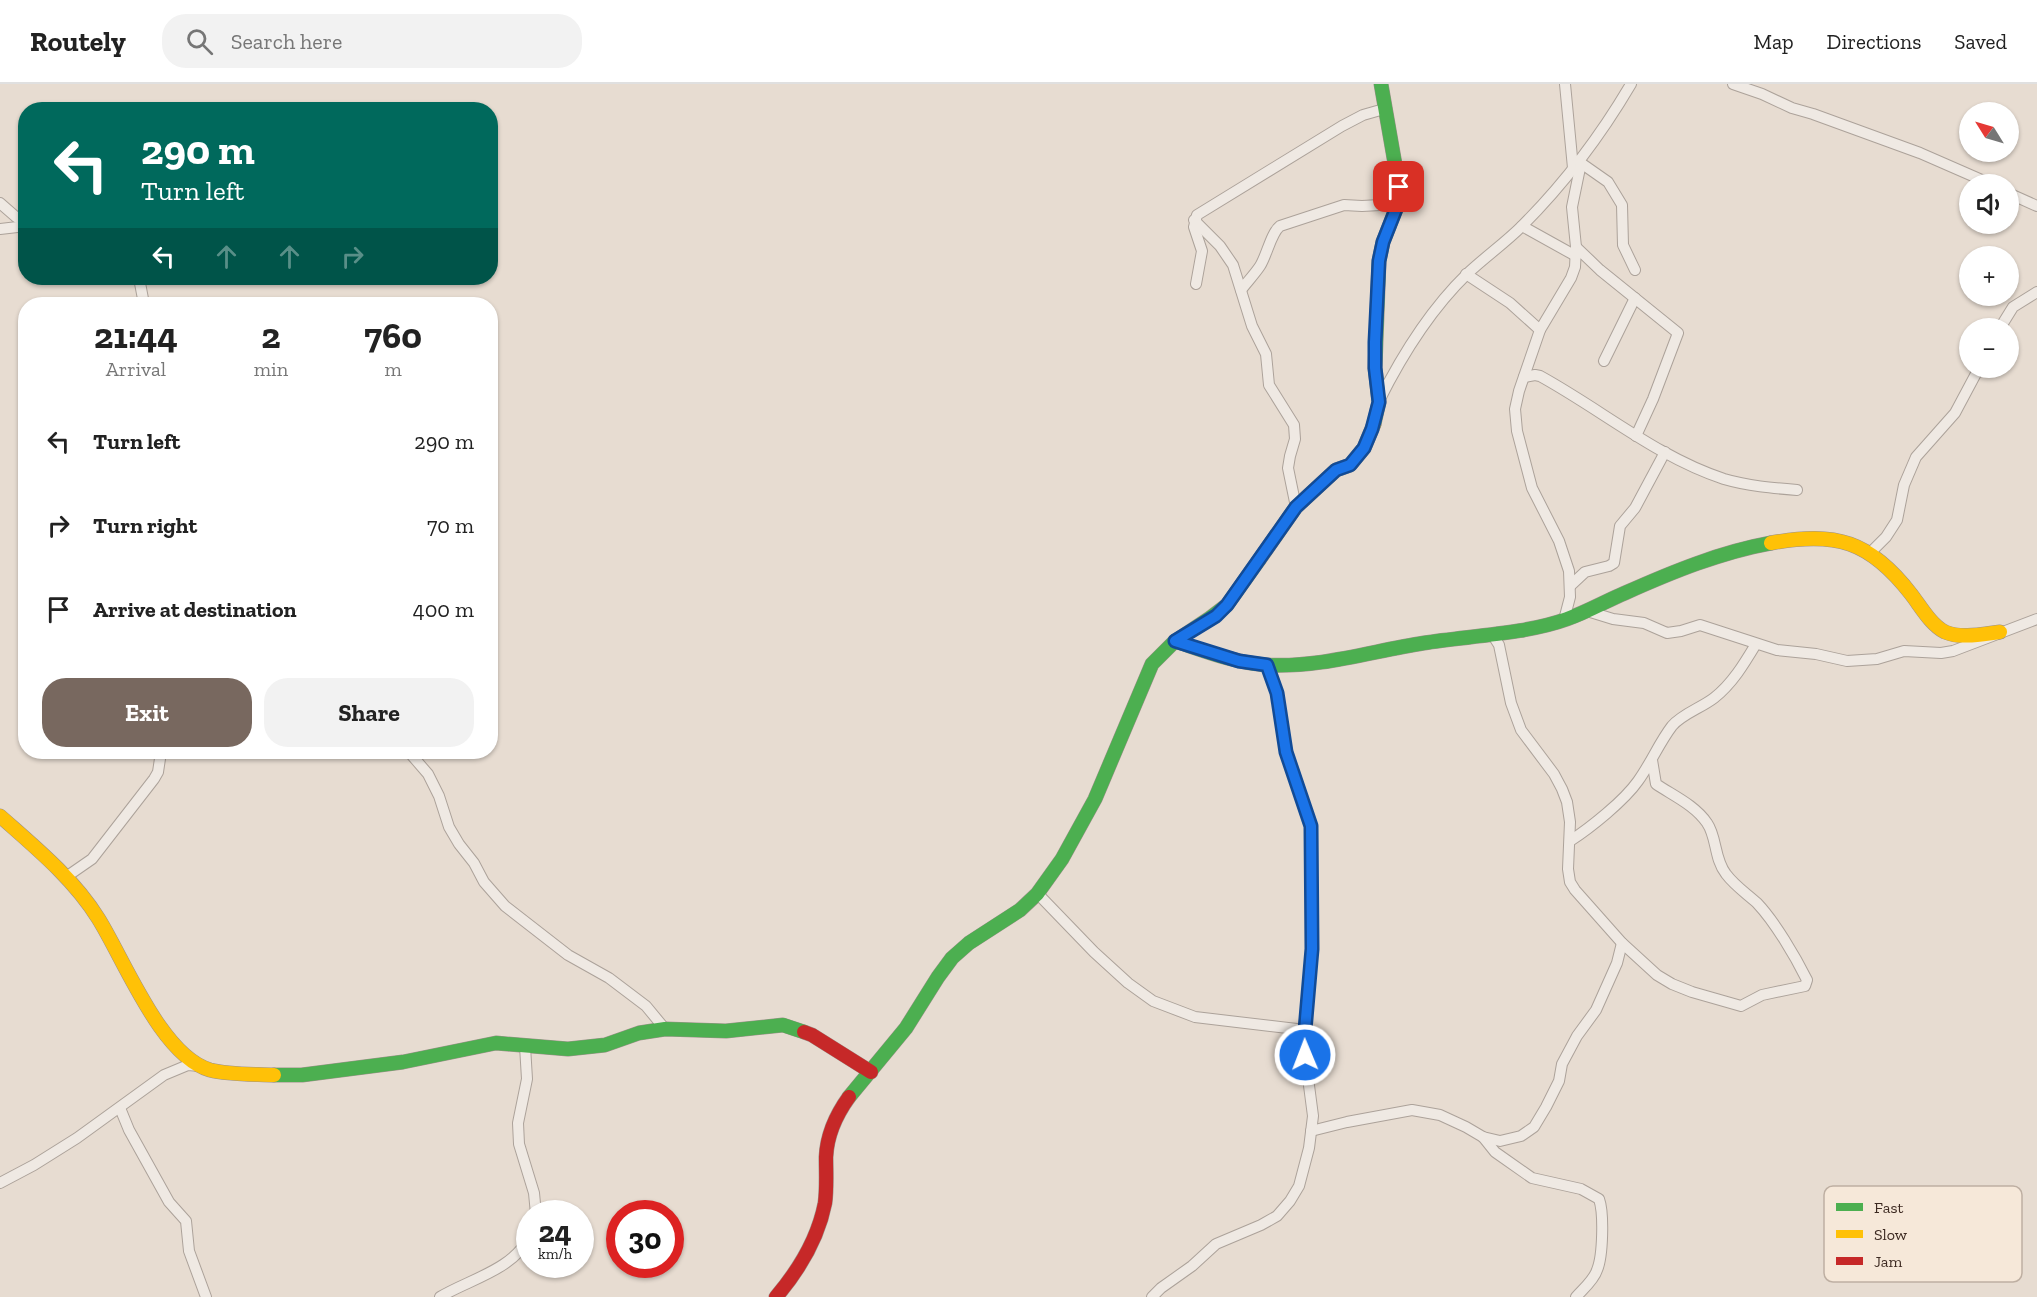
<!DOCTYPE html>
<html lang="en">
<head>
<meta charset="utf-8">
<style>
	:root { --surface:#fff; --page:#f2f2f2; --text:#222; --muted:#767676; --line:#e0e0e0; --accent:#78685f }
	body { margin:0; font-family:"Zilla Slab",serif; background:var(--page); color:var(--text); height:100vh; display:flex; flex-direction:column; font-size:22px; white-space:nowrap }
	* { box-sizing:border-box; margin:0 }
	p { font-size:20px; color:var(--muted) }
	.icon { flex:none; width:33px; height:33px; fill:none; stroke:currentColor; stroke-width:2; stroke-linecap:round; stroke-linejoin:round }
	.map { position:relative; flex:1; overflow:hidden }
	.sheet { position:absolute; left:18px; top:213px; width:480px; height:462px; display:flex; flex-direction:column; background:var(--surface); border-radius:24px; box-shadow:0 2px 4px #0004 }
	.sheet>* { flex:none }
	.hud { position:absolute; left:18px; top:18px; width:480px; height:183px; border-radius:24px; box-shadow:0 2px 4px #0004; background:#00695c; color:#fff; overflow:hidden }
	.needle { width:39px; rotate:307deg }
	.buttons { position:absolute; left:1959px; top:18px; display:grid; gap:12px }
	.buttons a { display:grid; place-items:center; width:60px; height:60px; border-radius:50%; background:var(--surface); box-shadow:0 2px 4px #0004; font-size:30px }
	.speed { position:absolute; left:516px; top:1116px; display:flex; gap:12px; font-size:30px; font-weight:700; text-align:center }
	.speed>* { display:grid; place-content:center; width:78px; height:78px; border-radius:50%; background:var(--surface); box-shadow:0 2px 4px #0004; line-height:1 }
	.speed small { font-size:15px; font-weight:400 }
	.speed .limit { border:9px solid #d22; background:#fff; color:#111 }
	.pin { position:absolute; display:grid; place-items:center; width:51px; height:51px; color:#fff; margin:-26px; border-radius:12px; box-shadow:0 3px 9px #0006 }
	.me { position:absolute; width:66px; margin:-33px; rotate:359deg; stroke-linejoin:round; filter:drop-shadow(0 0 4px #0008) }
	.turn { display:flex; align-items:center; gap:21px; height:126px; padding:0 24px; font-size:27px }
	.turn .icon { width:78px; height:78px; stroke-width:2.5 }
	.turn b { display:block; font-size:42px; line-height:51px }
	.lanes { display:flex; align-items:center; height:57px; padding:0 24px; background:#0003; justify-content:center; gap:30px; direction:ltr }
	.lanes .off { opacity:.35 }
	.eta { display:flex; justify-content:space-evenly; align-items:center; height:102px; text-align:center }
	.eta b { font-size:36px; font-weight:800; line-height:42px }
	.button { display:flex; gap:12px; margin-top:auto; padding:12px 24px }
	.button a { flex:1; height:69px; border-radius:24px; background:var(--accent); color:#fff; font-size:24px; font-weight:800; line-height:69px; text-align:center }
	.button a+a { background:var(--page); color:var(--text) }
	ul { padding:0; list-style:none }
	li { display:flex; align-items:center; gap:18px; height:84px; padding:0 24px }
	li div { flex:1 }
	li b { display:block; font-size:22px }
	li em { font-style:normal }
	header { display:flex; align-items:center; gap:36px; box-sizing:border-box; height:84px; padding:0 30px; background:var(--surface); border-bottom:2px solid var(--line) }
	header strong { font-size:28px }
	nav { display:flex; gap:33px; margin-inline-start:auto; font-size:21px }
	.search { width:420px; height:54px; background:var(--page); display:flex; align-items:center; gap:15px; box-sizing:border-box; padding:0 21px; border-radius:24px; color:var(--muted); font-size:22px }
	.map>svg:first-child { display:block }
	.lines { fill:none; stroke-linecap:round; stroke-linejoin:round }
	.street-casing { stroke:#aca29a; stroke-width:12 }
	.fast-casing { stroke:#9c918a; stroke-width:15 }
	.slow-casing { stroke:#9c918a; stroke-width:15 }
	.jam-casing { stroke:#9c918a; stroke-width:15 }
	.street { stroke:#efe9e3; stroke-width:10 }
	.fast { stroke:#4caf50; stroke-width:14 }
	.slow { stroke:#ffc107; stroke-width:14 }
	.jam { stroke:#c62828; stroke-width:14 }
	.route-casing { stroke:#114b97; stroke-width:15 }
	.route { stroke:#1a73e8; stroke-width:10 }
	.key { fill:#f6e8d9; stroke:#beafa2; stroke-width:1.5 }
	.key-label { font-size:16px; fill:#3c2921 }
</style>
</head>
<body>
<header>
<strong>Routely</strong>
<div class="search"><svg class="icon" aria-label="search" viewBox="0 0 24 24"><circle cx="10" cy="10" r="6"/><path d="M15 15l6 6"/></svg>Search here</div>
<nav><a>Map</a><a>Directions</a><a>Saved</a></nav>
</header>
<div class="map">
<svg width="2037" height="1213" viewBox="0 0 2037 1213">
	<rect width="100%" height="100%" fill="#e7dcd1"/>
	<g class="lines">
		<defs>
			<g id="street">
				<polyline points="1565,0 1573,84"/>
				<polyline points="1733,0 1762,10 1792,24 1813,30 1920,69 1991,100"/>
				<polyline points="1578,77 1608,98 1622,121 1623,161 1635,186"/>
				<polyline points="2008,109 2037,122"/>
				<polyline points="0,119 16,133 26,137"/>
				<polyline points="1194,136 1220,162 1233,181 1252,242 1266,270 1269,301 1294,341 1295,355 1290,372 1288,384 1296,423"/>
				<polyline points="1522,142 1576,172"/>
				<polyline points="0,145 26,142"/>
				<polyline points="1576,163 1600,186 1678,249 1653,315 1636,352"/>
				<polyline points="1466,190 1510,219 1540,246"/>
				<polyline points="139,194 144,220"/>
				<polyline points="1196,200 1202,167 1194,143 1197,131 1342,42 1363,31 1384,25"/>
				<path d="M1241 206C1247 198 1254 191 1260 182 1267 171 1271 149 1280 142L1344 121 1362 122 1398 120"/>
				<polyline points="2000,244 2013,223 2037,208"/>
				<polyline points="1604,277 1635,214"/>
				<path d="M1524 293 1535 291 1540 292C1602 326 1657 373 1724 395 1748 402 1772 404 1797 406"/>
				<path d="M1379 317C1401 273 1432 224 1467 190 1485 173 1505 159 1522 142 1564 100 1601 51 1631 0"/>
				<polyline points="1870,469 1886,453 1897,436 1904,401 1916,373 1955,329 1979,284"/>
				<polyline points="1570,502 1585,488 1609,482 1614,479 1620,442 1635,424 1665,368"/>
				<polyline points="1587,527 1613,535 1644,539 1667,549 1681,547 1700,541 1777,566 1816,570 1847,577 1877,575 1904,567 1941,569 1953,567 2037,535"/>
				<polyline points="1564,536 1570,513 1569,487 1559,457 1532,404 1517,347 1515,325 1519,307 1540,246 1571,194 1575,183 1576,163 1572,123 1581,79"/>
				<path d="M1492 550 1499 561 1511 619 1521 646 1554 690 1562 705 1567 718 1570 738 1568 785 1570 798 1575 806 1622 859 1657 891 1672 900 1692 908 1741 922 1762 911 1805 902 1807 896C1795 872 1775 838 1757 819 1746 809 1735 802 1726 790 1714 775 1717 753 1707 739 1695 721 1672 711 1656 700L1652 676"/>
				<polyline points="409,668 428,690 439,712 449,743 459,760 474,779 484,798 505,822 568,871 609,894 646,922 665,945"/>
				<path d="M1570 757C1590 744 1624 717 1638 697 1651 679 1659 659 1672 642 1682 630 1701 624 1714 614 1732 600 1744 580 1756 560"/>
				<polyline points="66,793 92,775 154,695 158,688 161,668"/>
				<polyline points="1038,810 1094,868 1128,899 1153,917 1195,933 1305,946"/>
				<polyline points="525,962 527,995 518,1039 519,1060 534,1109 536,1130"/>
				<polyline points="120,1024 129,1046 169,1118 186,1137 189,1167 206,1213"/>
				<polyline points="1311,1047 1347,1038 1412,1026 1440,1031 1466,1043 1483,1053 1500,1057 1521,1052 1534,1043 1546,1023 1559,997 1562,980 1577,952 1596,926 1617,879 1622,859"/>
				<path d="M1483 1053 1495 1068 1532 1094 1581 1105 1599 1115C1604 1129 1603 1172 1597 1186 1594 1196 1583 1205 1576 1213"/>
				<polyline points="0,1099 34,1081 77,1054 164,991 188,981 199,982"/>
				<path d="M440 1213C470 1195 513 1186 530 1152"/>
				<polyline points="1152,1213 1161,1204 1192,1182 1216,1160 1261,1141 1277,1132 1290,1117 1299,1102 1309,1064 1313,1032 1305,971 1305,946 1312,865 1311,742 1286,668 1277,609 1267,581"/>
			</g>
			<g id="fast">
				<polyline points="1374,340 1379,318 1375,284 1379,177 1383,158 1398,120 1399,103 1381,0"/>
				<path d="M1175 557C1205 567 1235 579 1267 581 1320 584 1372 567 1424 559 1468 552 1526 550 1567 535 1587 528 1606 517 1625 509 1672 488 1721 468 1771 459"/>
				<polyline points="274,991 302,991 403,978 496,959 568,965 605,961 639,949 665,945 726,947 783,941 804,948"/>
				<polyline points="849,1013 906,944 938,893 952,874 969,859 1020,826 1037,810 1062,775 1095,715 1152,580 1174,558 1210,534 1227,521 1259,476"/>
			</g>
			<g id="slow">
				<path d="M1771 459C1836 447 1870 457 1911 510 1921 523 1931 541 1945 548 1961 555 1983 550 2000 548"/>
				<polyline points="1259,476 1296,423 1336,386 1350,381 1364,364 1374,340"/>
				<path d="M0 732C35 763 73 794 98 834 124 875 161 972 210 986 230 991 254 990 274 991"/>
			</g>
			<g id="jam">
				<polyline points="804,948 812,951 871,988"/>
				<path d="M776 1213C799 1186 818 1155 825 1119 827 1104 826 1089 826 1073 827 1051 836 1031 849 1013"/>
			</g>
		</defs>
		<use href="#street" class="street-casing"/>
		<use href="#fast" class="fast-casing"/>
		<use href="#slow" class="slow-casing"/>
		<use href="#jam" class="jam-casing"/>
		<use href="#street" class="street"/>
		<use href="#fast" class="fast"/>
		<use href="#slow" class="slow"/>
		<use href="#jam" class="jam"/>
	</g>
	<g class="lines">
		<defs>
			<polyline id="route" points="1305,971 1305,946 1312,865 1311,742 1286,668 1277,609 1267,581 1239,577 1175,557 1216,532 1227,521 1296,423 1336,386 1350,381 1364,364 1372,345 1379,318 1375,284 1375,258 1379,177 1383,158 1398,120 1399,103"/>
		</defs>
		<use href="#route" class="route-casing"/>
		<use href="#route" class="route"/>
	</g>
	<rect x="1824" y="1102" width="198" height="96" rx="9" class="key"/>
	<rect x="1836" y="1119" width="27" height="8" fill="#4caf50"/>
	<rect x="1836" y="1146" width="27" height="8" fill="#ffc107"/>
	<rect x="1836" y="1173" width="27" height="8" fill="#c62828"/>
	<g class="key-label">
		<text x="1874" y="1129">Fast</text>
		<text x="1874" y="1156">Slow</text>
		<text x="1874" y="1183">Jam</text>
	</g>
</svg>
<div class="buttons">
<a><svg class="needle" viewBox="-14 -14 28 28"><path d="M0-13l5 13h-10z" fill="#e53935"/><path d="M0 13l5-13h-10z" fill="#767676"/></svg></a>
<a><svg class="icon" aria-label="sound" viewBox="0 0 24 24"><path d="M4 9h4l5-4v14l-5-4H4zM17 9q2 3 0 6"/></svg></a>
<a>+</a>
<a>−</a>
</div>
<div class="speed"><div>24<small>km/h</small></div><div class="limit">30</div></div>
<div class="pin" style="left:1399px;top:103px;background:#d93025"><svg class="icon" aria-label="arrive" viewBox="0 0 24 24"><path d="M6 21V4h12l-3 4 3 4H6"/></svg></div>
<svg class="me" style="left:1305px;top:971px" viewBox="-20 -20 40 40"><circle r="17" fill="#1a73e8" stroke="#fff" stroke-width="3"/><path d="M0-11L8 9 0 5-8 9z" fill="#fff"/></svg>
<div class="hud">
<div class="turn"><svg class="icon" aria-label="left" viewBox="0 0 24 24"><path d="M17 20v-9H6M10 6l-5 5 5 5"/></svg><div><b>290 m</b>Turn left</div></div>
<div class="lanes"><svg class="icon" aria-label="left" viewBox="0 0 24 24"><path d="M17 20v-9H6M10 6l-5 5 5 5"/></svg><svg class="icon off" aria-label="ahead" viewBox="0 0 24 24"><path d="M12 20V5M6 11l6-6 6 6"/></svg><svg class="icon off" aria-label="ahead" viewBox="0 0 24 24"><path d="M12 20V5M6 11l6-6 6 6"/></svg><svg class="icon off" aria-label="right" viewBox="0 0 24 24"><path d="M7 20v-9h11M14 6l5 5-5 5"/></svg></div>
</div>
<section class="sheet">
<div class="eta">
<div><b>21:44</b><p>Arrival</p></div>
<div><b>2</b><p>min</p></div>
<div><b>760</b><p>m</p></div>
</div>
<ul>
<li><svg class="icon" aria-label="left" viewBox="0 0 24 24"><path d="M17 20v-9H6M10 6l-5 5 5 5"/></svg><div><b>Turn left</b></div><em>290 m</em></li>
<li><svg class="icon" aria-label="right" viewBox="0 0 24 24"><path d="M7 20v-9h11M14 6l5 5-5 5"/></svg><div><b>Turn right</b></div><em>70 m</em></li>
<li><svg class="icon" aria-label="arrive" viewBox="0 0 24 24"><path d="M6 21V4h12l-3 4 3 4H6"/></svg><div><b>Arrive at destination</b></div><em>400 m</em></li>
</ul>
<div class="button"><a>Exit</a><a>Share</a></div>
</section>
</div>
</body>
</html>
